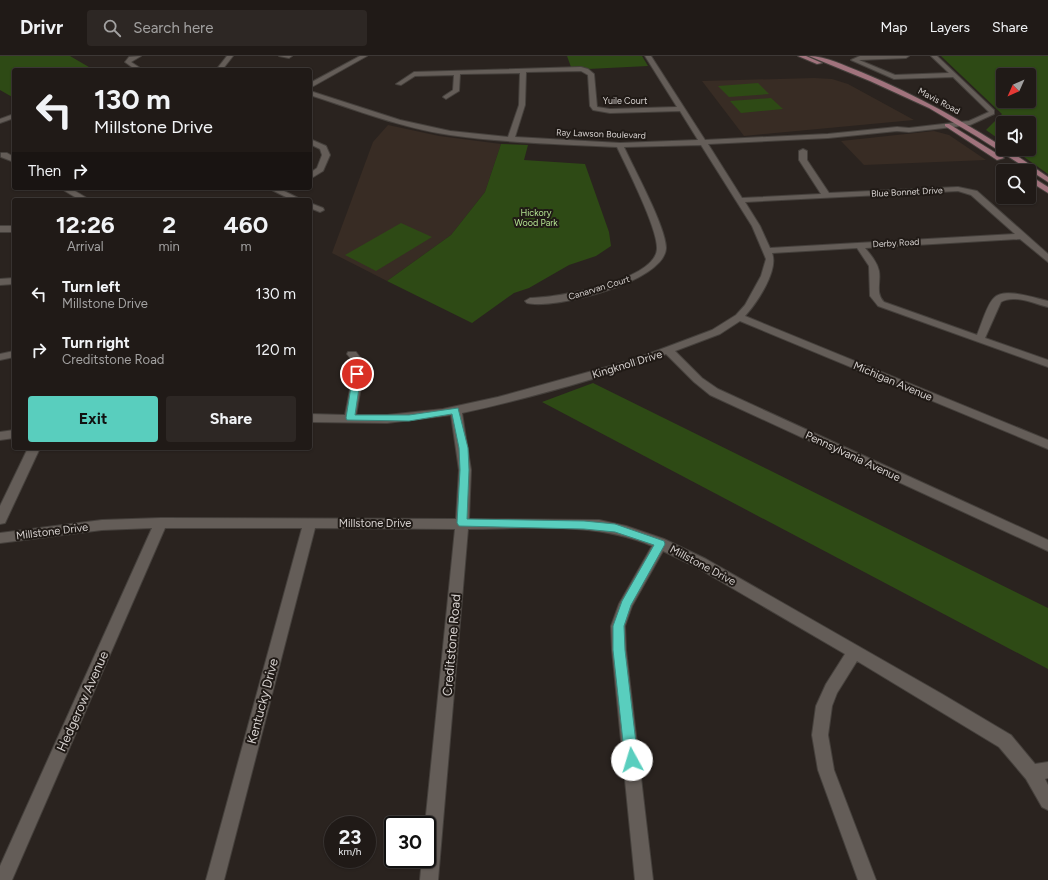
<!DOCTYPE html>
<html lang="en">
<head>
<meta charset="utf-8">
<style>
	:root { --surface:#201a17; --page:#2d2724; --text:#f1f3f6; --muted:#a2a1a1; --line:#3d3836; --accent:#59cebe }
	body { margin:0; font-family:Figtree,sans-serif; background:var(--page); color:var(--text); height:100vh; display:flex; flex-direction:column; font-size:15px; white-space:nowrap }
	* { box-sizing:border-box; margin:0 }
	p { font-size:13px; color:var(--muted) }
	.icon { flex:none; width:22px; height:22px; fill:none; stroke:currentColor; stroke-width:2; stroke-linecap:round; stroke-linejoin:round }
	.map { position:relative; flex:1; overflow:hidden }
	.panel { position:absolute; left:12px; top:142px; width:300px; height:252px; display:flex; flex-direction:column; background:var(--surface); border-radius:4px; box-shadow:0 1px 3px #0004,0 0 0 1px var(--line) }
	.panel>* { flex:none }
	.top-card { position:absolute; left:12px; top:12px; width:300px; height:122px; border-radius:4px; box-shadow:0 1px 3px #0004,0 0 0 1px var(--line); background:#201a17; color:var(--text); overflow:hidden }
	.needle { width:26px; rotate:225deg }
	.controls { position:absolute; left:996px; top:12px; display:grid; gap:8px }
	.controls a { display:grid; place-items:center; width:40px; height:40px; border-radius:4px; background:var(--surface); box-shadow:0 1px 3px #0004,0 0 0 1px var(--line); font-size:20px }
	.speed { position:absolute; left:324px; top:760px; display:flex; gap:8px; font-size:20px; font-weight:700; text-align:center }
	.speed>* { display:grid; place-content:center; width:52px; height:52px; border-radius:50%; background:var(--surface); box-shadow:0 1px 3px #0004,0 0 0 1px var(--line); line-height:1 }
	.speed small { font-size:10px; font-weight:400 }
	.speed .limit { border:2px solid #111; border-radius:6px; background:#fff; color:#111 }
	.pin { position:absolute; display:grid; place-items:center; width:34px; height:34px; color:#fff; margin:-17px; border:2px solid #fff; border-radius:50%; box-shadow:0 1px 4px #0007 }
	.me { position:absolute; width:44px; margin:-22px; rotate:354deg; stroke-linejoin:round; filter:drop-shadow(0 0 3px #0008) }
	.turn { display:flex; align-items:center; gap:14px; height:84px; padding:0 16px; font-size:18px }
	.turn .icon { width:52px; height:52px; stroke-width:2.5 }
	.turn b { display:block; font-size:28px; line-height:34px }
	.then { display:flex; align-items:center; height:38px; padding:0 16px; background:#0003; gap:8px; font-size:15px }
	.eta { display:flex; justify-content:space-evenly; align-items:center; height:68px; text-align:center }
	.eta b { font-size:24px; font-weight:700; line-height:28px }
	.button { display:flex; gap:8px; margin-top:auto; padding:8px 16px }
	.button a { flex:1; height:46px; border-radius:4px; background:var(--accent); color:#111; font-size:16px; font-weight:700; line-height:46px; text-align:center }
	.button a+a { background:var(--page); color:var(--text) }
	ul { padding:0; list-style:none }
	li { display:flex; align-items:center; gap:12px; height:56px; padding:0 16px }
	li div { flex:1 }
	li b { display:block; font-size:15px }
	li em { font-style:normal }
	header { display:flex; align-items:center; gap:24px; box-sizing:border-box; height:56px; padding:0 20px; background:var(--surface); border-bottom:1px solid var(--line) }
	header strong { font-size:19px }
	nav { display:flex; gap:22px; margin-inline-start:auto; font-size:14px }
	.search { width:280px; height:36px; background:var(--page); display:flex; align-items:center; gap:10px; box-sizing:border-box; padding:0 14px; border-radius:4px; color:var(--muted); font-size:15px }
	.map>svg:first-child { display:block }
	.built { fill:#382c24 }
	.green { fill:#2e4a15; fill-rule:evenodd }
	.lines { fill:none; stroke-linecap:round; stroke-linejoin:round }
	.minor-casing { stroke:#45403c; stroke-width:2 }
	.major-casing { stroke:#45403c; stroke-width:2 }
	.minor { fill:#645d58; fill-rule:evenodd }
	.major { fill:#a1737d; fill-rule:evenodd }
	.route { fill:#59cebe; stroke:#3a867c }
	.labels { text-anchor:middle; stroke-width:4; stroke-linejoin:round; paint-order:stroke }
	.far-street-label { font-size:9px; fill:#d5d0ce; stroke:#201a16 }
	.far-park-label { font-size:9px; fill:#b2e190; stroke:#201a16 }
	.street-label { font-size:11px; fill:#d5d0ce; stroke:#201a16 }
	.near-street-label { font-size:13px; fill:#d5d0ce; stroke:#201a16 }
</style>
</head>
<body>
<header>
<strong>Drivr</strong>
<div class="search"><svg class="icon" aria-label="search" viewBox="0 0 24 24"><circle cx="10" cy="10" r="6"/><path d="M15 15l6 6"/></svg>Search here</div>
<nav><a>Map</a><a>Layers</a><a>Share</a></nav>
</header>
<div class="map">
<svg width="1048" height="824" viewBox="0 0 1048 824">
	<rect width="100%" height="100%" fill="#2a231f"/>
	<g class="built">
		<polygon points="814,22 832,23 848,28 914,64 744,80 702,25"/>
		<polygon points="388,69 439,80 501,88 485,136 451,179 387,225 332,197 373,86"/>
		<polygon points="934,75 949,79 986,104 864,109 841,85"/>
	</g>
	<g class="green">
		<polygon points="0,0 70,0 94,14 14,14 14,42 0,34"/>
		<polygon points="567,0 642,0 648,10 588,13 571,11"/>
		<path d="M941 0H1048V118L1013 93H1029V67H1003V86L986 74 1002 58ZM1003 19H1029V45H1003Z"/>
		<polygon points="758,27 769,38 729,41 718,30"/>
		<polygon points="771,42 783,53 741,57 730,45"/>
		<polygon points="501,88 528,89 524,104 585,108 609,176 611,190 596,200 569,209 529,232 514,237 472,267 387,225 451,179 485,136"/>
		<polygon points="401,167 432,181 376,215 345,199"/>
		<polygon points="593,327 1048,552 1048,613 542,346"/>
	</g>
	<g class="lines">
		<defs>
			<g id="minor">
				<polygon points="141,0 131,6 143,14 136,14 125,6 129,1"/>
				<polygon points="227,0 233,0 222,14 216,14"/>
				<polygon points="279,0 292,0 289,2"/>
				<polygon points="360,0 367,0 310,32 310,27"/>
				<path d="M645 0H651L705 84 828 78 897 71 909 72 969 65 989 56 953 21 894 23 851 4 860 0H909L906 2 859 4 895 19 949 17 931 0H937L994 54V58L970 69 909 76 897 75 828 82 708 88 742 142 821 138 799 104V95L803 93 807 95V104L829 137 958 131 977 135 1048 198V206L1020 183 865 192C871 199 877 206 879 215 881 226 875 237 884 246L977 279C981 270 987 248 994 242 1004 231 1035 242 1048 245V251C1035 248 1014 238 1001 246L985 282 1048 304V311L878 250 870 240 869 210 857 192 772 197C779 214 757 247 745 260L1048 384V393L740 265 720 278 675 295 702 322 718 333 1048 484V495L710 339 694 326 666 298C603 322 529 342 462 357L471 414 469 463 599 464 626 470 664 483 706 503 942 638 1011 679 1035 708 1048 706V722L1045 723 1048 729V754L1042 751 1026 723 999 691 857 605 837 637 832 650 828 679 834 714 876 824H858L818 714 812 679 816 650 826 628 845 598 696 511 663 495 632 550 625 570 626 594 653 824H635L612 594 611 570 619 548 652 490C595 465 529 473 468 473L438 824H420L422 803H427V769H425L455 473 315 472 224 824H206L302 472H165L12 824H0V810L152 472 102 474 0 487V477L102 464 161 462 456 463 459 414 451 359 387 367 310 366V358L345 359 355 308 347 298 348 296H356L365 308 356 359H387L443 353 498 341 632 304 712 274 736 259 745 249 761 220 766 203 752 170 701 89 624 91C634 113 666 171 666 192 665 226 554 254 527 247L525 245 530 242C556 242 655 225 657 193 658 173 627 112 617 91 562 88 505 87 450 79 402 72 356 54 310 39V35L400 64 450 75 508 81 519 49 520 17 460 18 459 35 446 43 443 41 444 40 453 34 454 19 415 20 401 29 396 28 414 16 581 11 588 13 594 18 597 51 610 53 677 51ZM581 15 588 19 590 50 593 54 610 57 680 55 698 84 620 87 515 81 525 49 526 16ZM958 135 971 139 1015 178 770 192 760 170 745 146Z"/>
				<polygon points="14,58 14,62 0,67 0,63"/>
				<polygon points="310,83 326,90 330,99 323,115 310,123 310,117 317,112 322,99 320,93 310,88"/>
				<polygon points="1,97 7,97 14,101 14,106 1,101"/>
				<polygon points="60,132 70,132 90,144 80,144"/>
				<polygon points="268,132 278,132 302,144 292,144"/>
				<polygon points="310,147 323,152 324,154 320,156 310,152"/>
				<rect x="0" y="170" width="14" height="6"/>
				<polygon points="14,222 14,228 0,229 0,223"/>
				<polygon points="14,295 14,301 0,304 0,298"/>
				<polygon points="14,374 14,382 0,384 0,376"/>
				<polygon points="28,392 40,392 5,467 0,468 0,450"/>
			</g>
			<g id="major">
				<polygon points="798,0 806,0 822,7 817,8"/>
				<path d="M809 0C826 0 845 10 861 16 929 44 989 80 1048 121V126L976 80 929 52 870 25Z"/>
				<polygon points="945,68 949,68 1004,102 997,104 945,70"/>
				<polygon points="1029,119 1048,131 1048,137 1029,125"/>
			</g>
		</defs>
		<use href="#minor" class="minor-casing"/>
		<use href="#major" class="major-casing"/>
		<use href="#minor" class="minor"/>
		<use href="#major" class="major"/>
	</g>
	<polygon class="route" points="357,316 361,318 355,359 409,359 458,352 468,392 469,414 467,463 584,465 615,468 664,485 665,488 664,490 631,549 624,570 625,594 638,704 636,708 632,710 627,708 625,704 613,594 613,570 622,545 654,489 615,476 584,473 459,470 457,467 460,414 459,392 452,358 409,365 347,364 346,362 353,318"/>
	<g class="labels">
		<g class="far-street-label">
			<text x="625" y="48">Yuile Court</text>
			<text transform="translate(939 45) rotate(28)" y="3">Mavis Road</text>
			<text transform="translate(601 78) rotate(2)" y="3">Ray Lawson Boulevard</text>
			<text transform="translate(907 136) rotate(-3)" y="3">Blue Bonnet Drive</text>
			<text transform="translate(896 187) rotate(-3)" y="3">Derby Road</text>
			<text transform="translate(599 232) rotate(-17)" y="3">Canarvan Court</text>
		</g>
		<g class="far-park-label">
			<text x="536" y="160">Hickory<tspan x="536" dy="10">Wood Park</tspan></text>
		</g>
		<g class="street-label">
			<text transform="translate(627 308) rotate(-17)" y="4">Kingknoll Drive</text>
			<text transform="translate(893 325) rotate(23)" y="4">Michigan Avenue</text>
			<text transform="translate(853 400) rotate(25)" y="4">Pennsylvania Avenue</text>
			<text x="375" y="471">Millstone Drive</text>
			<text transform="translate(52 475) rotate(-7)" y="4">Millstone Drive</text>
			<text transform="translate(703 509) rotate(28)" y="4">Millstone Drive</text>
		</g>
		<g class="near-street-label">
			<text transform="translate(451 589) rotate(-85)" y="5">Creditstone Road</text>
			<text transform="translate(82 645) rotate(-66)" y="5">Hedgerow Avenue</text>
			<text transform="translate(262 645) rotate(-75)" y="5">Kentucky Drive</text>
		</g>
	</g>
</svg>
<div class="controls">
<a><svg class="needle" viewBox="-14 -14 28 28"><path d="M0-13l5 13h-10z" fill="#e53935"/><path d="M0 13l5-13h-10z" fill="#a2a1a1"/></svg></a>
<a><svg class="icon" aria-label="sound" viewBox="0 0 24 24"><path d="M4 9h4l5-4v14l-5-4H4zM17 9q2 3 0 6"/></svg></a>
<a><svg class="icon" aria-label="search" viewBox="0 0 24 24"><circle cx="10" cy="10" r="6"/><path d="M15 15l6 6"/></svg></a>
</div>
<div class="speed"><div>23<small>km/h</small></div><div class="limit">30</div></div>
<div class="pin" style="left:357px;top:318px;background:#d93025"><svg class="icon" aria-label="arrive" viewBox="0 0 24 24"><path d="M6 21V4h12l-3 4 3 4H6"/></svg></div>
<svg class="me" style="left:632px;top:704px" viewBox="-20 -20 40 40"><circle r="19" fill="#fff"/><path d="M0-13L10 11 0 6-10 11z" fill="#59cebe"/></svg>
<div class="top-card">
<div class="turn"><svg class="icon" aria-label="left" viewBox="0 0 24 24"><path d="M17 20v-9H6M10 6l-5 5 5 5"/></svg><div><b>130 m</b>Millstone Drive</div></div>
<div class="then">Then<svg class="icon" aria-label="right" viewBox="0 0 24 24"><path d="M7 20v-9h11M14 6l5 5-5 5"/></svg></div>
</div>
<section class="panel">
<div class="eta">
<div><b>12:26</b><p>Arrival</p></div>
<div><b>2</b><p>min</p></div>
<div><b>460</b><p>m</p></div>
</div>
<ul>
<li><svg class="icon" aria-label="left" viewBox="0 0 24 24"><path d="M17 20v-9H6M10 6l-5 5 5 5"/></svg><div><b>Turn left</b><p>Millstone Drive</p></div><em>130 m</em></li>
<li><svg class="icon" aria-label="right" viewBox="0 0 24 24"><path d="M7 20v-9h11M14 6l5 5-5 5"/></svg><div><b>Turn right</b><p>Creditstone Road</p></div><em>120 m</em></li>
</ul>
<div class="button"><a>Exit</a><a>Share</a></div>
</section>
</div>
</body>
</html>
